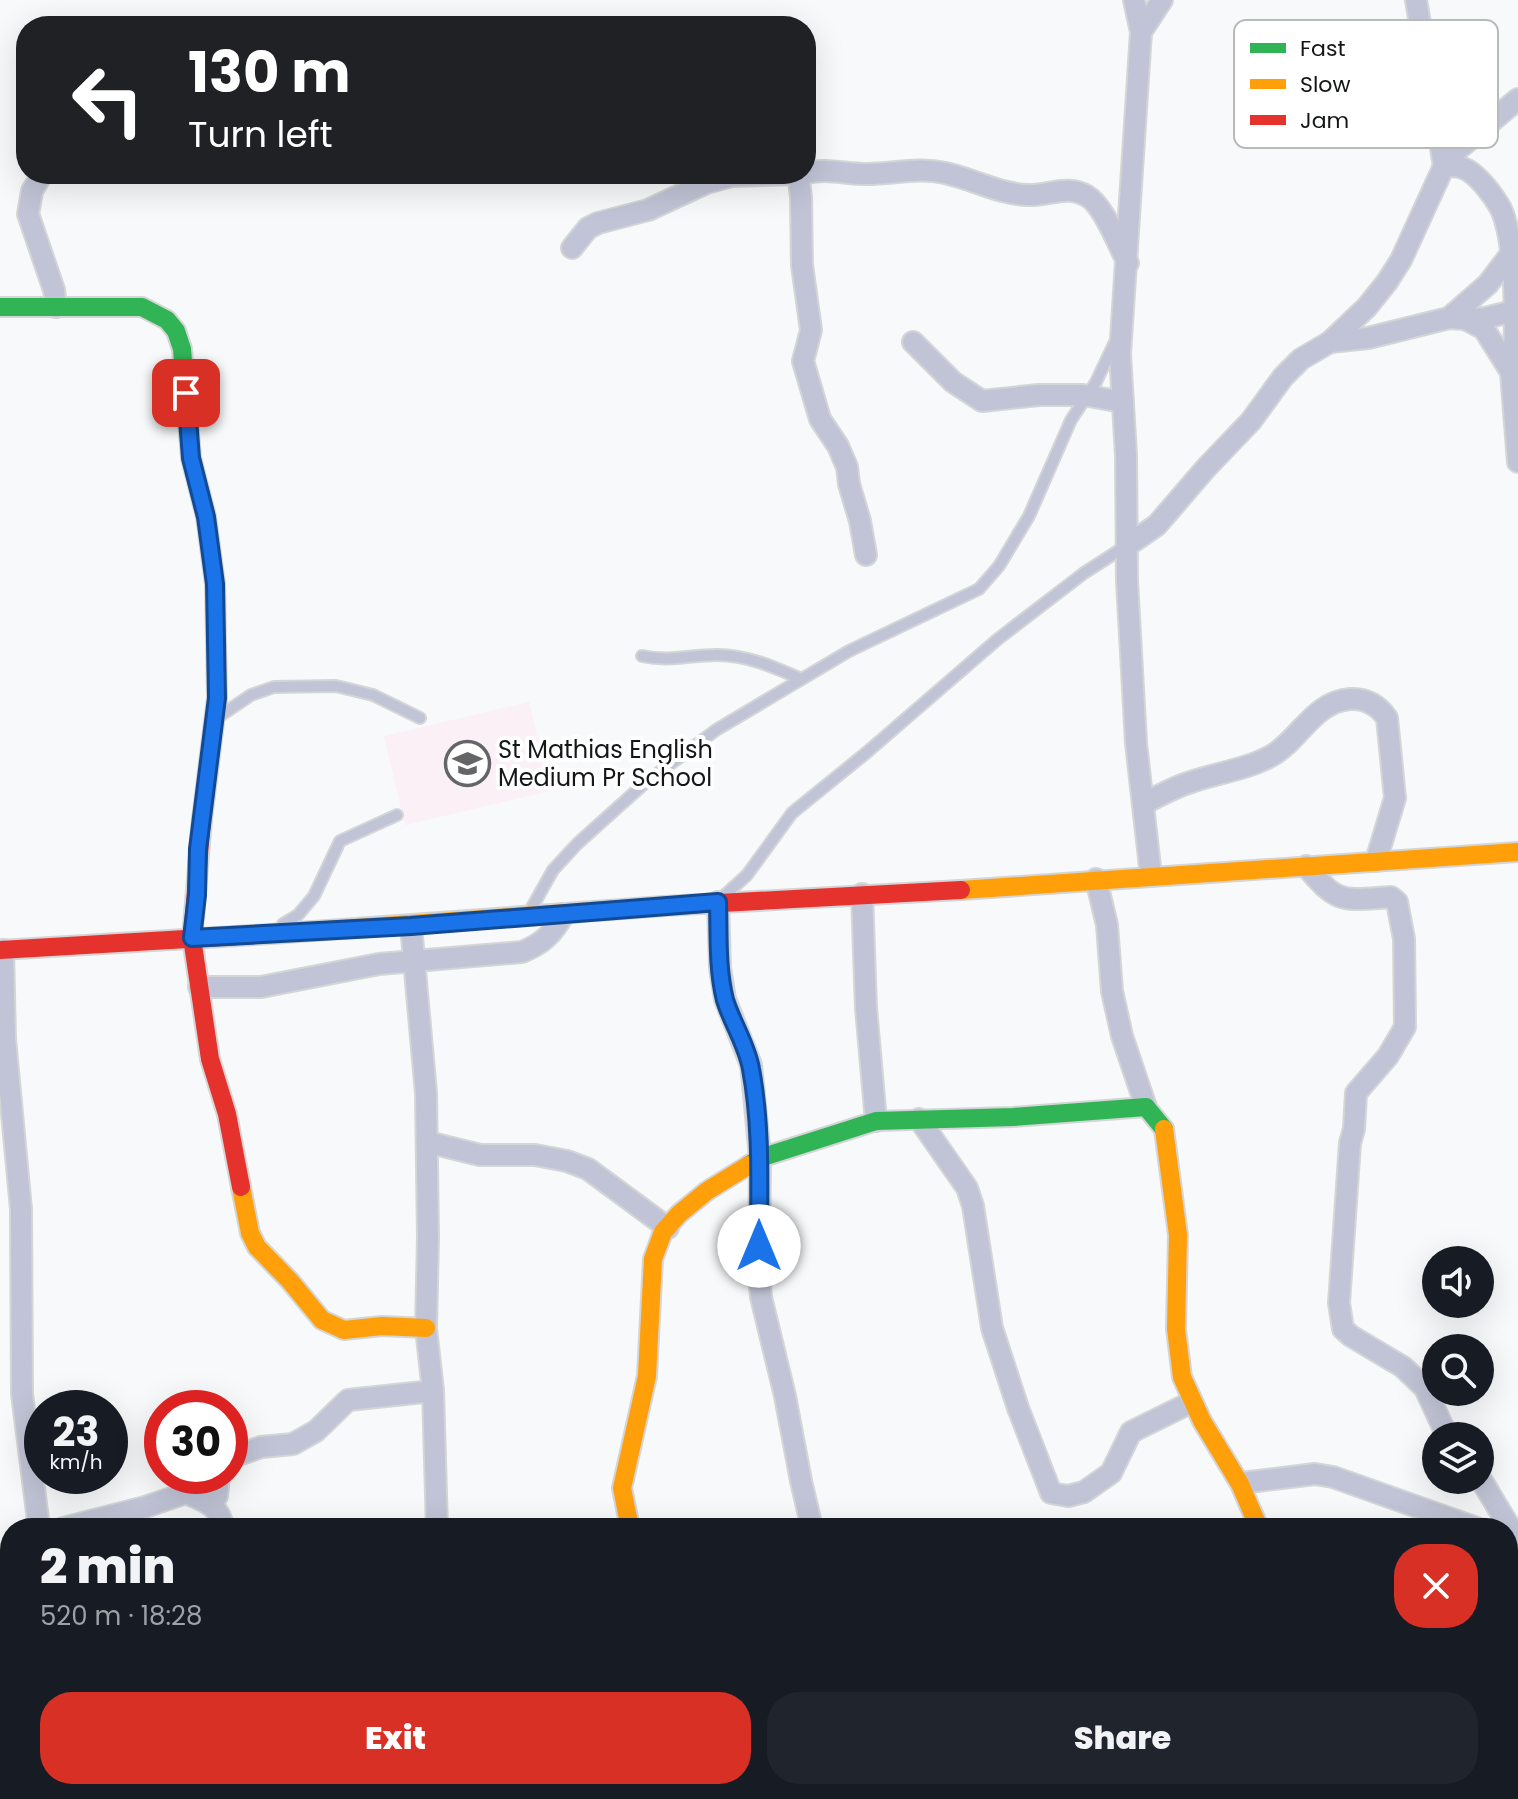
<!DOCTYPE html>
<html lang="en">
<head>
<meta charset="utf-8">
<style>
	:root { --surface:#171b24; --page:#20242c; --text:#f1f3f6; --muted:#9ea1a6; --accent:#d93025 }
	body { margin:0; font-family:Poppins,sans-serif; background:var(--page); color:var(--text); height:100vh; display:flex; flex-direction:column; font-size:30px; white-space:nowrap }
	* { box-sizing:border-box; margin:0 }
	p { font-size:26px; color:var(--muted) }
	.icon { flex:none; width:44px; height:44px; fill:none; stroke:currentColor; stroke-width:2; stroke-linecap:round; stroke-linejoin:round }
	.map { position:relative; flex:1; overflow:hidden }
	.details { position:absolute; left:0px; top:1518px; width:1518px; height:282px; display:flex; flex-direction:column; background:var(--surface); border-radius:32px 32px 0 0; box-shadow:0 8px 32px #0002 }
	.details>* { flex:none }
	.guide { position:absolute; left:16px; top:16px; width:800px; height:168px; border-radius:32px; box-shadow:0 8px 32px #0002; background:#202124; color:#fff; overflow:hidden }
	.controls { position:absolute; left:1422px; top:1246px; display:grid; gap:16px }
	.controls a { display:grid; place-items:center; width:72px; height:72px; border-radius:50%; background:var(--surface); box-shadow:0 8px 32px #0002; font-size:40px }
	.speed { position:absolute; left:24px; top:1390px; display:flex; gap:16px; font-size:40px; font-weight:700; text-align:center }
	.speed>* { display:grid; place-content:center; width:104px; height:104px; border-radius:50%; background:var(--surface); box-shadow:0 8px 32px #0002; line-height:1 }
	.speed small { font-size:20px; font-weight:400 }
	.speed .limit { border:12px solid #d22; background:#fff; color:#111 }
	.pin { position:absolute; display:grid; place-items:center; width:68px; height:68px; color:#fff; margin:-34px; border-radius:16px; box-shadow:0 4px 12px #0006 }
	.me { position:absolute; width:88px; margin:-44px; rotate:0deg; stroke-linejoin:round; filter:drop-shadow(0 0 6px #0008) }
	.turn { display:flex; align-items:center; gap:28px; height:168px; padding:0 40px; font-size:36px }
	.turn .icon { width:104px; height:104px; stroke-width:2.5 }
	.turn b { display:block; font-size:56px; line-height:68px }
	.round { display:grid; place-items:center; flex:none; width:84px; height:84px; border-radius:32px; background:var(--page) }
	.head { display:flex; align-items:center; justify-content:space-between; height:136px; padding:0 40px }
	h1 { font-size:48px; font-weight:800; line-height:60px }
	.primary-button { display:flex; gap:16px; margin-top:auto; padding:16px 40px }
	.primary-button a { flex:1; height:92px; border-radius:32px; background:var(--accent); color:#fff; font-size:32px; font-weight:800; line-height:92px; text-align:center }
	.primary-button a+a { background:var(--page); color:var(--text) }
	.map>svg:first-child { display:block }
	.education { fill:#faf0f5 }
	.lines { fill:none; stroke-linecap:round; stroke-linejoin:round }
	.lane-casing { stroke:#d4d5d6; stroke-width:14 }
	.street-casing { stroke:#d4d5d6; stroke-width:24 }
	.fast-casing { stroke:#d4d5d6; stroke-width:22 }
	.slow-casing { stroke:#d4d5d6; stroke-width:22 }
	.jam-casing { stroke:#d4d5d6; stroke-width:22 }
	.lane { stroke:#c1c4d6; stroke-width:10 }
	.street { stroke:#c1c4d6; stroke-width:20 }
	.fast { stroke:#30b455; stroke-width:18 }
	.slow { stroke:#ff9f0a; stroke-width:18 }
	.jam { stroke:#e5322d; stroke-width:18 }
	.route-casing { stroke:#114b97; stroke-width:20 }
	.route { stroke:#1a73e8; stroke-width:14 }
	.labels { text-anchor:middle; stroke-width:8; stroke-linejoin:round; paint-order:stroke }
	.poi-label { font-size:24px; fill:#141617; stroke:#fff; text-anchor:start }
	.key { fill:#fff; stroke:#b8b9b9; stroke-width:2 }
	.key-label { font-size:22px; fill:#141617 }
</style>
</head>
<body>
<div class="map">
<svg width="1518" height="1799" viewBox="0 0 1518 1799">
	<rect width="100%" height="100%" fill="#f7f9fb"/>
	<polygon class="education" points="529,702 550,791 405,825 384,736"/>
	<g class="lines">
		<defs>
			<g id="lane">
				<path d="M642 656C670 662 689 655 717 655 747 655 774 667 801 679"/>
				<polyline points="220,716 251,695 274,687 336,686 373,695 420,718"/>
				<polyline points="724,896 747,875 792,813 866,753 998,639 1084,573 1126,546"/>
				<polyline points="530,911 553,870 577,844 645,783 716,730 849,651 979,589 999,566 1029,516 1071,420 1096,382 1115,342"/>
				<polyline points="283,924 298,915 314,896 340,841 397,815"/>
			</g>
			<g id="street">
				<polyline points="1134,0 1141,32 1120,354 1126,455 1127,581 1136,743 1151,876"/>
				<path d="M1416 0 1444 166C1450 166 1458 166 1463 168 1477 173 1494 196 1501 209 1516 242 1518 336 1511 372"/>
				<polyline points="1141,32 1162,0"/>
				<path d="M806 173C827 168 845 174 867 174 894 174 918 167 945 173 973 179 999 194 1028 195 1048 196 1068 184 1087 196 1104 206 1118 245 1128 263"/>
				<polyline points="42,174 32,191 28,214 54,290 56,307"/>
				<polyline points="798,174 801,197 802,265 811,330 803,361 820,419 838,446 847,467 849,484 860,521 866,555"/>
				<polyline points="572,248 588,228 598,223 648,210 706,183 732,176 798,174"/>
				<polyline points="1449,318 1488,284 1510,255"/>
				<polyline points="1465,319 1485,318 1518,310"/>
				<polyline points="913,342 953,382 982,401 1039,395 1083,395 1123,402"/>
				<polyline points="1330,342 1368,338 1449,318 1465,319 1484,329 1511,372 1518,462"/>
				<polyline points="1128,545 1157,525 1206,468 1251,421 1283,377 1301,359 1330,342 1367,307 1387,282 1401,260 1444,166 1456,151 1518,99"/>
				<path d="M1143 804C1158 796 1173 788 1188 783 1216 773 1245 770 1271 756 1300 740 1313 702 1350 699 1366 698 1378 705 1387 718L1395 798 1376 861"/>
				<path d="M1306 866C1338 905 1343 900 1391 897L1397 902 1404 939 1405 1027 1388 1056 1356 1093 1354 1129 1350 1143 1339 1303 1343 1329 1351 1336 1403 1367 1425 1388 1447 1436"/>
				<polyline points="1096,879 1107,925 1112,991 1122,1036 1146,1107"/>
				<polyline points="862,894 866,1008 876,1121"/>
				<polyline points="718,902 720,968 725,999 751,1065 753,1084 760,1158 759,1274 761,1297 785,1396 801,1481 812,1528"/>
				<polyline points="411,926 426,1093 428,1237 426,1328 433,1391 437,1528"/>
				<polyline points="3,950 5,1039 21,1209 22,1394 39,1528"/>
				<path d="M199 987H261L379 964 522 952C544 943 552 934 564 914"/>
				<polyline points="919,1119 967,1188 973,1206 992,1328 1018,1408 1051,1493 1068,1496 1084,1492 1111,1473 1131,1432 1192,1402"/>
				<polyline points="427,1142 480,1155 535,1155 567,1161 588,1169 668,1228"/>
				<polyline points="230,1458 261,1447 293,1444 316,1431 348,1400 433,1391"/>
				<polyline points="1480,1478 1515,1536"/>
				<polyline points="1241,1483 1315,1474 1333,1477 1477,1528"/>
				<polyline points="212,1504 217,1496 219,1476"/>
				<path d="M63 1528 145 1507 186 1493C204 1501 221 1506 223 1528"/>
				<polyline points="0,1706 10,1707"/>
				<polyline points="1508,1760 1518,1770"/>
				<polyline points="35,1790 35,1799"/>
				<polyline points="258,1790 260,1799"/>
				<polyline points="685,1790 692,1799"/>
			</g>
			<g id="fast">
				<polyline points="0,307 142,307 167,320 176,331 182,349 191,458 206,517 215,584 217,698 202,819"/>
				<polyline points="749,1165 760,1158 876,1121 1013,1117 1146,1107 1164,1129"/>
			</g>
			<g id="slow">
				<polyline points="961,890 1518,852"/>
				<polyline points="271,934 664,906"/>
				<polyline points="1164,1129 1178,1235 1176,1329 1182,1377 1202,1421 1240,1484 1259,1528"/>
				<polyline points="241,1187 250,1233 257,1247 290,1281 322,1320 344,1330 382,1326 426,1328"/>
				<polyline points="630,1528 622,1488 647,1376 653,1259 663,1232 679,1214 707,1191 749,1165"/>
			</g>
			<g id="jam">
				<polyline points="202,819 192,938 210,1059 227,1114 241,1187"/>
				<polyline points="664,906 961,890"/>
				<polyline points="0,950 271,934"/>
			</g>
		</defs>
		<use href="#lane" class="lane-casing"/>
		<use href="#street" class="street-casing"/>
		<use href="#fast" class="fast-casing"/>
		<use href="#slow" class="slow-casing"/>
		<use href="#jam" class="jam-casing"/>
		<use href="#lane" class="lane"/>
		<use href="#street" class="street"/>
		<use href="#fast" class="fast"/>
		<use href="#slow" class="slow"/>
		<use href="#jam" class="jam"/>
	</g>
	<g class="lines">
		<defs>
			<path id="route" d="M186 393 191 458 206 517 215 584 217 698 198 849 197 895 192 938 411 926 718 902C719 934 717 968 725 1000 732 1023 747 1045 751 1069 762 1127 759 1187 759 1246"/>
		</defs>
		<use href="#route" class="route-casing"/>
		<use href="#route" class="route"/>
	</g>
	<defs>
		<symbol id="school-ring" viewBox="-11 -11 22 22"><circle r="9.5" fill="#fff" stroke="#636567" stroke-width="1.5"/><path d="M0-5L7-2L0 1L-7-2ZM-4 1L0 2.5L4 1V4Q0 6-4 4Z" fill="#636567"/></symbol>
	</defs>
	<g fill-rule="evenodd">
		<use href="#school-ring" x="442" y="738" width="51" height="51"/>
	</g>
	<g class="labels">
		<g class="poi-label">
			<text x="498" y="758">St Mathias English<tspan x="498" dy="28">Medium Pr School</tspan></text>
		</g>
	</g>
	<rect x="1234" y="20" width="264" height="128" rx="12" class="key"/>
	<rect x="1250" y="43" width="36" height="10" fill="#30b455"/>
	<rect x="1250" y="79" width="36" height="10" fill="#ff9f0a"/>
	<rect x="1250" y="115" width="36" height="10" fill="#e5322d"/>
	<g class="key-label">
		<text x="1300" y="56">Fast</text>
		<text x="1300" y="92">Slow</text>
		<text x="1300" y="128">Jam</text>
	</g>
</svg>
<div class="controls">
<a><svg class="icon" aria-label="sound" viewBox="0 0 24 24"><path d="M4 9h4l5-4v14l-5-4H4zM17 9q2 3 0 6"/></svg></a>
<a><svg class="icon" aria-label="search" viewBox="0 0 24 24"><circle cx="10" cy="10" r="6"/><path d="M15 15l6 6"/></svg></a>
<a><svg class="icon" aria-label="layers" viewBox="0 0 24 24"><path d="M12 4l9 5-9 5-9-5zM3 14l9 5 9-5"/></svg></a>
</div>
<div class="speed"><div>23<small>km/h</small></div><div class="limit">30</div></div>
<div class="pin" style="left:186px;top:393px;background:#d93025"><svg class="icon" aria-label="arrive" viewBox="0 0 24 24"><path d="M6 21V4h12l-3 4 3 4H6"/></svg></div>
<svg class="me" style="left:759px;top:1246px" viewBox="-20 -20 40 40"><circle r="19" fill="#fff"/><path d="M0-13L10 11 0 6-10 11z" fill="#1a73e8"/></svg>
<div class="guide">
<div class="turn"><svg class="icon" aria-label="left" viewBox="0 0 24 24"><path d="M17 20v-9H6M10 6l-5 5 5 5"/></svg><div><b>130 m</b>Turn left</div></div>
</div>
<section class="details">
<div class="head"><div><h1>2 min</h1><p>520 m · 18:28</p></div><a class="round" style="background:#d93025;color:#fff"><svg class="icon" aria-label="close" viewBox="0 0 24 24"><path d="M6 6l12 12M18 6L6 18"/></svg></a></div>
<div class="primary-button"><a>Exit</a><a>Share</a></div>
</section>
</div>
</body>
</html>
